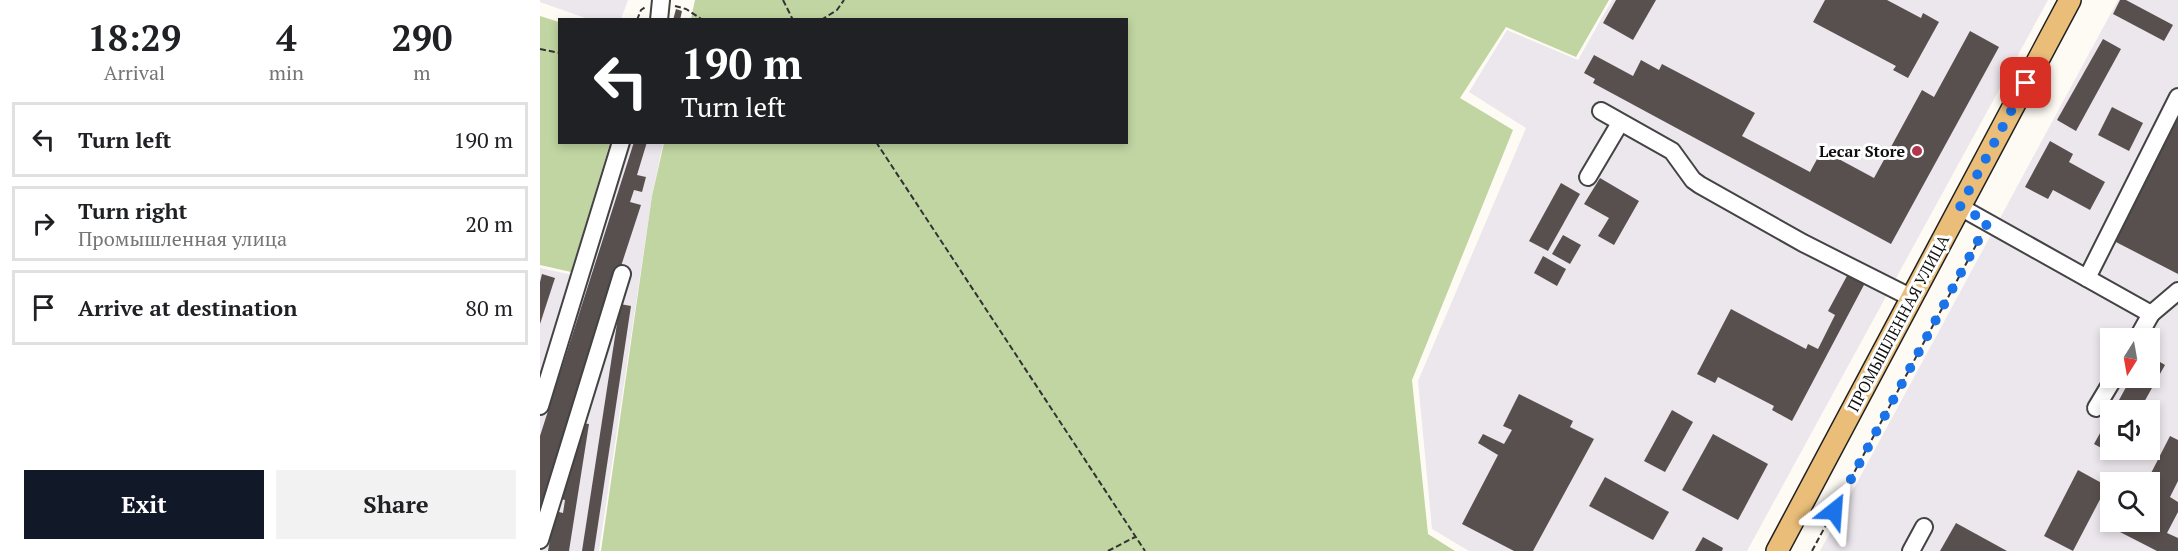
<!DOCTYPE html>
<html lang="en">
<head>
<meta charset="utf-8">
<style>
	:root { --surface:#fff; --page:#f2f2f2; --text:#202124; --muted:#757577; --line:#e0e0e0; --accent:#111827 }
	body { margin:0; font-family:"PT Serif",serif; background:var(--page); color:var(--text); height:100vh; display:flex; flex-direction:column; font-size:22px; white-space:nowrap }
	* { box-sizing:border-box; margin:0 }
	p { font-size:20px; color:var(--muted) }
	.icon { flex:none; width:33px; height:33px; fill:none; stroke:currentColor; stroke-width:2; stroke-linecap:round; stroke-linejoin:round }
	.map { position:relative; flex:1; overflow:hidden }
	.sheet { display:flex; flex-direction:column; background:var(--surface); width:540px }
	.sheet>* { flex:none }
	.banner { position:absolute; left:18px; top:18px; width:570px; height:126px; border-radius:0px; box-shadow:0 3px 9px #0003; background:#202124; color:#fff; overflow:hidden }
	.needle { width:39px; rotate:191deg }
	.controls { position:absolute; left:1560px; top:328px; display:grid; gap:12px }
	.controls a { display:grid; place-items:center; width:60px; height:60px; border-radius:0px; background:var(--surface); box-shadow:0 3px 9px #0003; font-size:30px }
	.pin { position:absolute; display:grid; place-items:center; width:51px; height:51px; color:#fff; margin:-26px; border-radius:12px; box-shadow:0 3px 9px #0006 }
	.me { position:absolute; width:66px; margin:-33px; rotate:28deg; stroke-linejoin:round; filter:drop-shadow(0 0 4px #0008) }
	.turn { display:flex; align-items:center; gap:21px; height:126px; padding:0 24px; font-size:27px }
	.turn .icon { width:78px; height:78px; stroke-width:2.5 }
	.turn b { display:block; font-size:42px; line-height:51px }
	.eta { display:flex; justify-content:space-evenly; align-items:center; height:102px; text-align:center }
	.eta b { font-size:36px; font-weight:700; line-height:42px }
	.button { display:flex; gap:12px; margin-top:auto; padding:12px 24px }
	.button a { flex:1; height:69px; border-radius:0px; background:var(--accent); color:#fff; font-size:24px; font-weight:700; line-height:69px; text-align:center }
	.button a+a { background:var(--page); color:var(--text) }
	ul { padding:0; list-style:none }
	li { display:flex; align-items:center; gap:18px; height:75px; margin:0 12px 9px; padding:0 12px; border:3px solid var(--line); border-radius:0px }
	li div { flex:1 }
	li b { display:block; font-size:22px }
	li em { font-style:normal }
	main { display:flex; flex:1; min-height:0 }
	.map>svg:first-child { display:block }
	.industrial { fill:#ece6ed; fill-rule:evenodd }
	.forest { fill:#c0d5a2 }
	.building { fill:#58504e }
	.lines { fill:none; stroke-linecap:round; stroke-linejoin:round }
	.minor-casing { stroke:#434343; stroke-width:20 }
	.major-casing { stroke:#212121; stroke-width:24 }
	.path { stroke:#323232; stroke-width:2; stroke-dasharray:6 3; stroke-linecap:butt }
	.minor { stroke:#fff; stroke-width:16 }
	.major { stroke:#eabe79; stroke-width:21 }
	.route { stroke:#1a73e8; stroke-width:10; stroke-dasharray:0 18 }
	.poi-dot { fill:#b2364e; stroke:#fff; stroke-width:2 }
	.labels { text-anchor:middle; stroke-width:6; stroke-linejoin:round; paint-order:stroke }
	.poi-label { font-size:16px; font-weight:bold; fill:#101010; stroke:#fff; text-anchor:end }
	.street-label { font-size:16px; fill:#101010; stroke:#fff }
</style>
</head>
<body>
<main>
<section class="sheet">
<div class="eta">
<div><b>18:29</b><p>Arrival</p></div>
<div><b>4</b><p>min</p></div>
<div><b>290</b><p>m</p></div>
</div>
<ul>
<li><svg class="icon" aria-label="left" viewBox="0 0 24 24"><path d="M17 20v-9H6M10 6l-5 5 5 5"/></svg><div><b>Turn left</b></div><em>190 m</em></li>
<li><svg class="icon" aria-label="right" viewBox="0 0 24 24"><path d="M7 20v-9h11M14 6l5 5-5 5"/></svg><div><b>Turn right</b><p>Промышленная улица</p></div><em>20 m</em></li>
<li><svg class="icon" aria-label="arrive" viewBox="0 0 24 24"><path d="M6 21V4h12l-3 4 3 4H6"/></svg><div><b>Arrive at destination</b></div><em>80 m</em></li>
</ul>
<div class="button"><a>Exit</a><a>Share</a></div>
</section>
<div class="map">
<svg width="1638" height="551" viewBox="0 0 1638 551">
	<rect width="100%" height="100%" fill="#fefbf5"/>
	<g class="industrial">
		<polygon points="0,0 88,0 81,19 51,20 0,2"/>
		<polygon points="1072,0 1508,0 1207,551 929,551 892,529 878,381 986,128 929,92 967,30 1038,60"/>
		<path d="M1578 0H1638V551H1280ZM1570 339H1610V378H1570ZM1570 411H1610V450H1570ZM1570 483H1610V522H1570Z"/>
		<polygon points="73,143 123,143 112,196 59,551 0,551 0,268 33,275"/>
	</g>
	<g class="forest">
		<polygon points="155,0 1069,0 1036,57 966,27 920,98 973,130 872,380 888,534 915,551 61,551 112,196 124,143 586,142 586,20 151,19"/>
		<polygon points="0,16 19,22 20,142 70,143 31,272 0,265"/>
	</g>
	<g class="building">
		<polygon points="1076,0 1116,0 1093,40 1063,23"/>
		<polygon points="1285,0 1347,0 1381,18 1383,13 1399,22 1368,78 1353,70 1356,66 1273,22"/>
		<polygon points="1580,0 1586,0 1633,25 1624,41 1573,14"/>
		<polygon points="136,9 142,11 140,20 133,20"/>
		<polygon points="1430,31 1459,47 1351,244 1053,83 1055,79 1044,73 1054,55 1093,76 1101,60 1119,70 1122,64 1215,113 1202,136 1270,172 1282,150 1334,178 1382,90 1394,97"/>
		<polygon points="1563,39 1581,49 1536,131 1517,120"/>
		<polygon points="1572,107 1603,123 1589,151 1558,135"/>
		<polygon points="1638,117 1638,274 1574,241"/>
		<polygon points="1510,141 1533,154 1529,162 1565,182 1550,210 1513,190 1508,199 1485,187"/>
		<polygon points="94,142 107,142 97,175 106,177 102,192 94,190 90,202 101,205 0,514 0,436"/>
		<polygon points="1060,178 1099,201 1074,245 1058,236 1069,218 1044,204"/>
		<polygon points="1021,183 1040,194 1008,251 989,241"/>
		<polygon points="1023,235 1041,245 1030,264 1012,254"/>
		<polygon points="1003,256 1026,269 1017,286 994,273"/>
		<polygon points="2,274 15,278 0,324 0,282"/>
		<polygon points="1308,274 1325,283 1252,421 1232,410 1234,406 1178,377 1175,383 1157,374 1191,309 1266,349 1268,344 1278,349 1295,315 1288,311"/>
		<polygon points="80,304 91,306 54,551 42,551"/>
		<polygon points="1610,356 1625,365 1599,411 1573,411 1591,378 1610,378"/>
		<polygon points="979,394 1033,421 1030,427 1054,439 993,551 974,551 922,524 958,455 938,443 943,434 964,444 972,430 963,426"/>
		<polygon points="1132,410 1153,422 1125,472 1104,461"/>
		<polygon points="1570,415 1570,450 1577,450 1574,455 1554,444"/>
		<polygon points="41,423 49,424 29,551 8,551 15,511 23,513 25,500 17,498"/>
		<polygon points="1173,434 1228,464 1198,520 1142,490"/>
		<polygon points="1630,436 1638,440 1638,481 1630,497 1638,502 1638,512 1627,533 1638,538 1638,551 1617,551 1580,532 1585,522 1610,522 1610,483 1606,483"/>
		<polygon points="1538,470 1567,486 1533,551 1504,536"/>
		<polygon points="1065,477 1129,512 1113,540 1049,506"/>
		<polygon points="1416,523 1467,551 1400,551"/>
		<polygon points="1163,537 1183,548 1182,551 1155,551"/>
	</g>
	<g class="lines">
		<defs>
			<g id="minor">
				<polyline points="119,20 121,0"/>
				<polyline points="1061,111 1132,151 1153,180 1160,185 1263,243 1372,298"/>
				<polyline points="1048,177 1080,123"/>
				<polyline points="1420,207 1611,314 1597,339"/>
				<polyline points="1547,278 1638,97"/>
				<polyline points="1611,314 1638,291"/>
				<polyline points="0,406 81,142"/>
				<polyline points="1556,408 1574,378"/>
				<polyline points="0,540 82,274"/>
				<polyline points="1371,551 1384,527"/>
			</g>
			<polyline id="major" points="1237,551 1530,0"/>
		</defs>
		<use href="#minor" class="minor-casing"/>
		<use href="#major" class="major-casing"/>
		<g class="path">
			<polyline points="243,0 253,20"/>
			<polyline points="135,6 146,9 163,20"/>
			<polyline points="97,20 101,10 107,6"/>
			<polyline points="281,20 297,10 304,0"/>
			<polyline points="0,49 20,53"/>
			<polyline points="336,142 605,551"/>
			<polyline points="568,551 595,537"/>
			<polyline points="1272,551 1442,234"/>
		</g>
		<use href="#minor" class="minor"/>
		<use href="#major" class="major"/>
	</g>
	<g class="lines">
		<polyline class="route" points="1294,511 1448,222 1420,207 1486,83"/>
	</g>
	<circle class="poi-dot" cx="1377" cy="151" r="6"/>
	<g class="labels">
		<g class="poi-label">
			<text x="1365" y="157">Lecar Store</text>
		</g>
		<g class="street-label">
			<text transform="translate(1358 323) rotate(-62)" y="6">ПРОМЫШЛЕННАЯ УЛИЦА</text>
		</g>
	</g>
</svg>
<div class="controls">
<a><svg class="needle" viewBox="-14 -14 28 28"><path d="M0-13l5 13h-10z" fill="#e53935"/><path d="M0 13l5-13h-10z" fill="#757577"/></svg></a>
<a><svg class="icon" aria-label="sound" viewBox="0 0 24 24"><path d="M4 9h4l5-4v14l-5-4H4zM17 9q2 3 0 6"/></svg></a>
<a><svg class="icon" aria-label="search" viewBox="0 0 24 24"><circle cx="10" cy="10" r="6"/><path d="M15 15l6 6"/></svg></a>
</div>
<div class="pin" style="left:1486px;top:83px;background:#d93025"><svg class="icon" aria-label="arrive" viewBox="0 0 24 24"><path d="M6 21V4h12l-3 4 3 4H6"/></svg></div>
<svg class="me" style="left:1294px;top:511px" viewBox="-20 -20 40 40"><path d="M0-17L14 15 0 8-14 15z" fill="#1a73e8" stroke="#fff" stroke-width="4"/></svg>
<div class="banner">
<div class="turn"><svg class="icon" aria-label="left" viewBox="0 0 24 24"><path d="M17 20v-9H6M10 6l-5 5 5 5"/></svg><div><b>190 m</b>Turn left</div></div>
</div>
</div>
</main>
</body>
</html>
